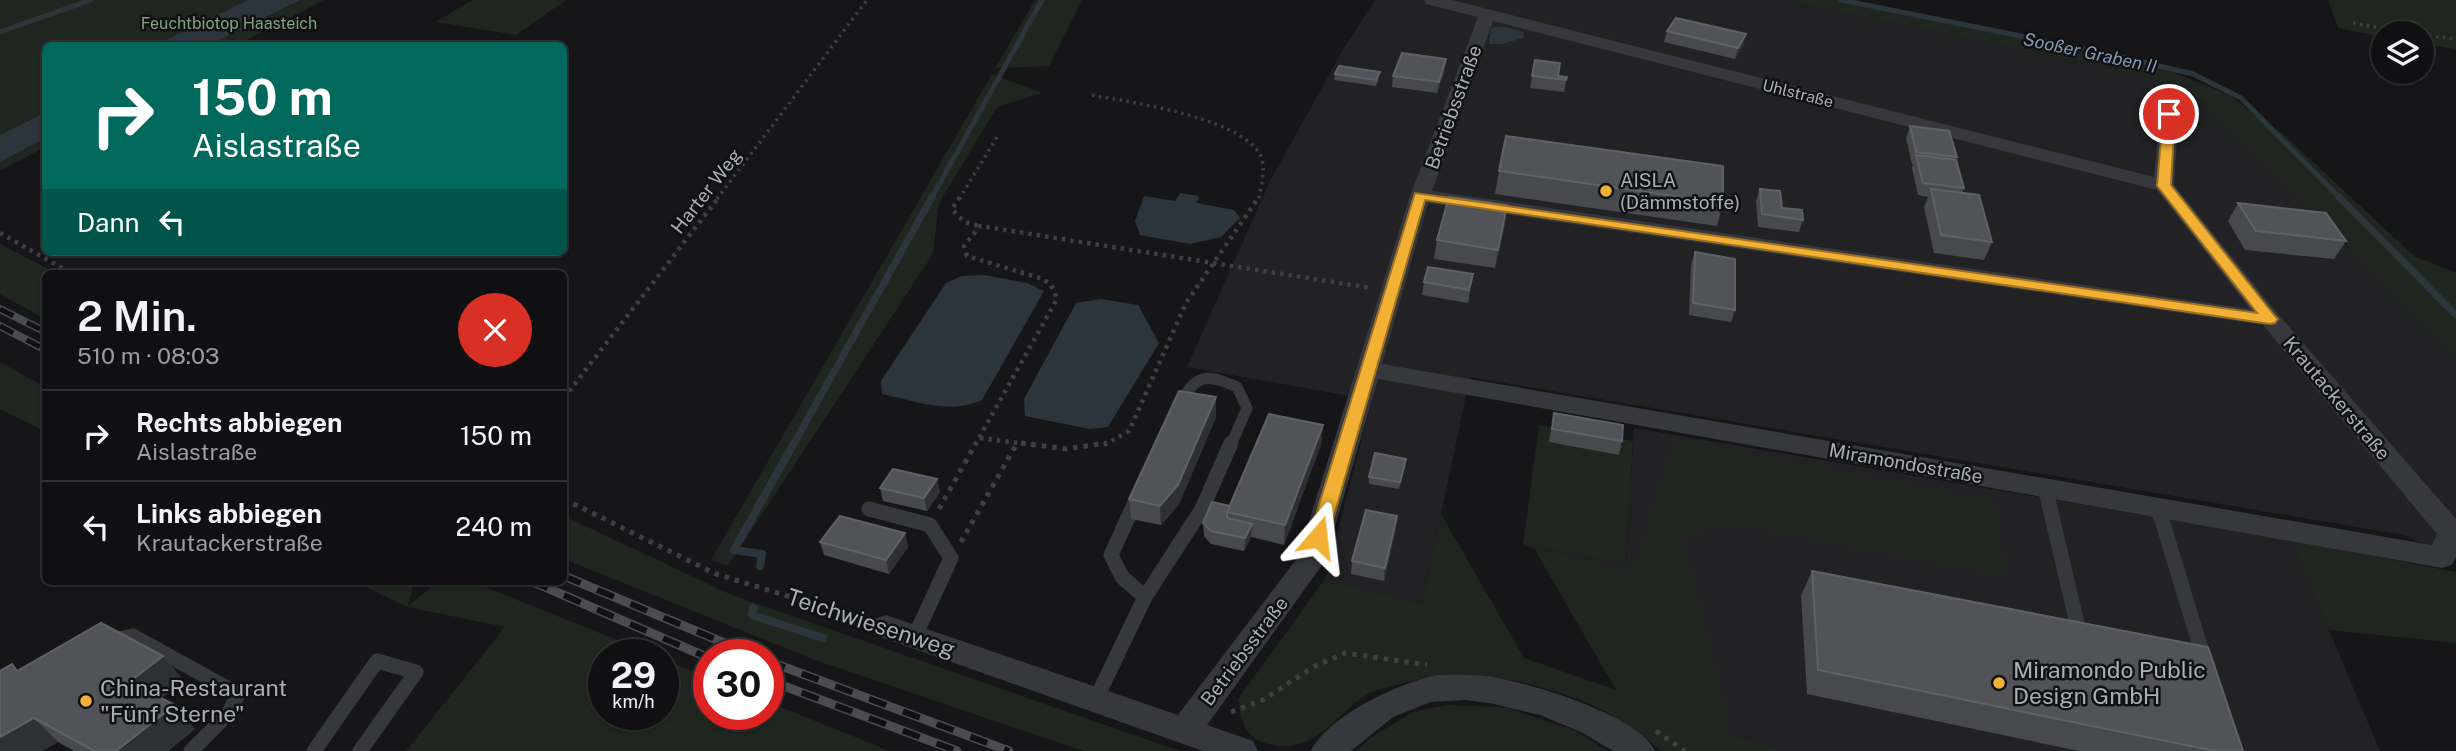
<!DOCTYPE html>
<html lang="de">
<head>
<meta charset="utf-8">
<style>
	:root { --surface:#101012; --page:#1e1e20; --text:#f1f3f6; --muted:#9c9d9f; --line:#303032 }
	body { margin:0; font-family:"Public Sans",sans-serif; background:var(--page); color:var(--text); height:100vh; display:flex; flex-direction:column; font-size:26px; white-space:nowrap }
	* { box-sizing:border-box; margin:0 }
	p { font-size:23px; color:var(--muted) }
	.icon { flex:none; width:38px; height:38px; fill:none; stroke:currentColor; stroke-width:2; stroke-linecap:round; stroke-linejoin:round }
	.map { position:relative; flex:1; overflow:hidden }
	.panel { position:absolute; left:42px; top:270px; width:525px; height:315px; display:flex; flex-direction:column; background:var(--surface); border-radius:10px; box-shadow:0 2px 5px #0004,0 0 0 2px var(--line) }
	.panel>* { flex:none }
	.top-card { position:absolute; left:42px; top:42px; width:525px; height:214px; border-radius:10px; box-shadow:0 2px 5px #0004,0 0 0 2px var(--line); background:#00695c; color:#fff; overflow:hidden }
	.fabs { position:absolute; left:2371px; top:21px; display:grid; gap:14px }
	.fabs a { display:grid; place-items:center; width:63px; height:63px; border-radius:50%; background:var(--surface); box-shadow:0 2px 5px #0004,0 0 0 2px var(--line); font-size:35px }
	.speed { position:absolute; left:588px; top:639px; display:flex; gap:14px; font-size:35px; font-weight:700; text-align:center }
	.speed>* { display:grid; place-content:center; width:91px; height:91px; border-radius:50%; background:var(--surface); box-shadow:0 2px 5px #0004,0 0 0 2px var(--line); line-height:1 }
	.speed small { font-size:18px; font-weight:400 }
	.speed .limit { border:10px solid #d22; background:#fff; color:#111 }
	.pin { position:absolute; display:grid; place-items:center; width:60px; height:60px; color:#fff; margin:-30px; border:4px solid #fff; border-radius:50%; box-shadow:0 2px 7px #0007 }
	.me { position:absolute; width:77px; margin:-38px; rotate:17deg; stroke-linejoin:round; filter:drop-shadow(0 0 5px #0008) }
	.turn { display:flex; align-items:center; gap:24px; height:147px; padding:0 35px; font-size:32px }
	.turn .icon { width:91px; height:91px; stroke-width:2.5 }
	.turn b { display:block; font-size:49px; line-height:60px }
	.then { display:flex; align-items:center; height:66px; padding:0 35px; background:#0003; gap:14px; font-size:26px }
	.round { display:grid; place-items:center; flex:none; width:74px; height:74px; border-radius:37px; background:var(--page) }
	.summary { display:flex; align-items:center; justify-content:space-between; height:119px; padding:0 35px }
	h1 { font-size:42px; font-weight:600; line-height:52px }
	ul { padding:0; list-style:none }
	li { display:flex; align-items:center; gap:21px; height:91px; padding:0 35px; border-top:2px solid var(--line) }
	li div { flex:1 }
	li b { display:block; font-size:26px }
	li em { font-style:normal }
	.map>svg:first-child { display:block }
	.built { fill:#222225 }
	.green { fill:#1e261f }
	.water { fill:#2c353c }
	.lines { fill:none; stroke-linecap:round; stroke-linejoin:round }
	.stream-far2 { stroke:#2c353c; stroke-width:5 }
	.stream-far1 { stroke:#2c353c; stroke-width:7 }
	.stream { stroke:#2c353c; stroke-width:8 }
	.path-far2 { stroke:#3d3f44; stroke-width:3.5; stroke-dasharray:2.5 4.5; stroke-linecap:butt }
	.path-far1 { stroke:#3d3f44; stroke-width:4.5; stroke-dasharray:3.5 5; stroke-linecap:butt }
	.path { stroke:#3d3f44; stroke-width:5; stroke-dasharray:4.5 6; stroke-linecap:butt }
	.lane-far1 { stroke:#37383d; stroke-width:11 }
	.lane { stroke:#37383d; stroke-width:15 }
	.street { fill:#37383d; fill-rule:evenodd }
	.rail-far1-casing { stroke:#4a4c52; stroke-width:8 }
	.rail-casing { stroke:#4a4c52; stroke-width:9 }
	.rail-far1 { stroke:#111113; stroke-width:5; stroke-dasharray:15; stroke-linecap:butt }
	.rail { stroke:#111113; stroke-width:6; stroke-dasharray:18; stroke-linecap:butt }
	.wall { fill:#47494d }
	.shaded-wall { fill:#2f3033 }
	.building { fill:#525359; stroke:#5f6168; stroke-width:2 }
	.route { fill:#f2b134; stroke:#9d7322; stroke-width:2 }
	.poi-dot { fill:#f2b134; stroke:#111113; stroke-width:2.5 }
	.labels { text-anchor:middle; stroke-width:5; stroke-linejoin:round; paint-order:stroke }
	.far-park-label { font-size:16px; fill:#7fa381; stroke:#111113 }
	.far-street-label { font-size:16px; fill:#a8adb8; stroke:#111113 }
	.far-water-label { font-size:18px; font-style:italic; fill:#7f9bb3; stroke:#111113 }
	.street-label { font-size:19px; fill:#a8adb8; stroke:#111113 }
	.poi-label { font-size:19px; fill:#a8adb8; stroke:#111113; text-anchor:start }
	.near-street-label { font-size:23px; fill:#a8adb8; stroke:#111113 }
	.near-poi-label { font-size:23px; fill:#a8adb8; stroke:#111113; text-anchor:start }
</style>
</head>
<body>
<div class="map">
<svg width="2456" height="751" viewBox="0 0 2456 751">
	<rect width="100%" height="100%" fill="#161618"/>
	<g class="built">
		<polygon points="1375,0 1781,0 2124,71 2190,91 2344,242 2456,359 2456,559 2404,535 1470,377 1422,604 1325,579 1372,400 1187,367 1271,179 1344,48"/>
		<polygon points="1634,428 2291,540 2380,751 1779,751 1778,747 1723,733 1617,691 1536,550 1523,544 1626,564"/>
	</g>
	<g class="green">
		<polygon points="0,0 324,0 237,45 46,46 45,147 0,171"/>
		<polygon points="472,0 566,0 516,35 436,22"/>
		<polygon points="1035,0 1082,0 1049,66 995,68"/>
		<polygon points="1781,0 1848,0 2148,62 2229,95 2283,134 2414,256 2456,273 2456,359 2344,242 2190,91 2124,71"/>
		<polygon points="2328,0 2456,0 2456,49 2422,44 2422,33 2384,33 2383,37 2338,28"/>
		<polygon points="992,74 1042,93 997,107 939,203 933,254 728,566 711,560"/>
		<polygon points="0,244 56,273 46,273 45,319 0,294"/>
		<polygon points="0,362 45,387 45,431 0,409"/>
		<polygon points="1539,425 1633,441 1626,564 1523,544"/>
		<path d="M1674 439 1993 501 2008 577 1724 522 1683 540 1730 723 1723 733 1778 747 1779 751H1661C1637 731 1609 711 1580 700 1523 677 1452 666 1393 686 1385 688 1375 690 1368 694 1339 711 1317 751 1278 746 1246 741 1242 726 1238 699L1325 579 1422 604 1441 514 1524 658 1616 690 1535 550 1634 571Z"/>
		<polygon points="564,516 732,595 1180,751 1083,751 815,660 564,559"/>
		<polygon points="2291,540 2456,572 2456,643 2329,630"/>
		<polygon points="354,581 414,581 408,606 439,581 470,581 652,654 604,654 604,714 663,714 663,659 709,678 709,714 768,714 768,702 890,751 406,751 505,627 407,607"/>
		<polygon points="1446,705 1505,707 1576,731 1607,751 1357,751 1370,738 1413,712"/>
	</g>
	<g class="water">
		<polygon points="248,0 300,0 209,45 164,41"/>
		<polygon points="1501,26 1524,32 1523,38 1502,44 1489,44 1491,28"/>
		<polygon points="45,113 45,138 0,162 0,135"/>
		<polygon points="1180,193 1199,196 1197,203 1234,210 1240,218 1221,237 1190,244 1140,235 1135,221 1144,196 1175,201"/>
		<path d="M984 275 1027 283 1044 291 982 400C949 415 916 401 882 394L881 381 946 283 962 276Z"/>
		<polygon points="1101,299 1138,305 1159,343 1108,427 1090,429 1025,416 1024,399 1076,303"/>
	</g>
	<g class="lines">
		<g class="stream-far2">
			<polyline points="1841,0 2101,52 2193,74 2241,98 2341,199"/>
			<polyline points="0,32 91,0"/>
			<polyline points="931,199 1042,0"/>
		</g>
		<g class="stream-far1">
			<polyline points="2339,197 2456,315"/>
			<polyline points="793,445 932,197"/>
		</g>
		<g class="stream">
			<polyline points="760,566 762,554 734,550 794,443"/>
			<polyline points="753,608 752,615 823,638"/>
		</g>
		<g class="path-far2">
			<polyline points="2353,23 2410,33"/>
			<polyline points="2422,35 2456,39"/>
			<path d="M1092 95C1134 103 1231 116 1258 151 1268 164 1261 184 1259 199"/>
			<polyline points="717,199 867,0"/>
			<polyline points="959,199 999,134"/>
		</g>
		<g class="path-far1">
			<polyline points="960,197 952,209 964,222 980,226"/>
			<polyline points="0,233 71,273"/>
			<polyline points="564,398 719,197"/>
			<polyline points="980,438 1034,445"/>
			<polyline points="975,445 1057,299 1051,285 1043,279 967,256 964,246 980,226 1371,288"/>
			<polyline points="1104,445 1129,431 1186,303 1259,197"/>
		</g>
		<g class="path">
			<polyline points="1021,443 1066,449 1107,443"/>
			<polyline points="564,499 716,574 862,619"/>
			<polyline points="939,509 976,443"/>
			<polyline points="961,542 1017,443"/>
			<polyline points="1231,712 1263,700 1313,667 1345,653 1427,665"/>
			<polyline points="1656,731 1685,751"/>
		</g>
		<path class="lane-far1" d="M1180 405C1195 374 1206 373 1237 387L1247 408 1231 445"/>
		<g class="lane">
			<polyline points="2045,487 2080,636"/>
			<polyline points="1137,498 1111,555 1122,577 1145,597"/>
			<polyline points="2158,507 2204,659"/>
			<polyline points="869,509 930,525 951,558 915,636"/>
			<polyline points="112,640 133,636 238,694 229,713 191,751"/>
			<polyline points="1096,699 1145,597 1202,509 1231,443"/>
			<polyline points="314,751 377,661 416,672 360,751"/>
		</g>
		<g class="street">
			<path d="M1424 0H1452L2154 177 2162 91 2164 87H2178L2180 91 2174 185 2278 314 2456 519V557L2452 565 2442 568 1378 379 1325 561 1207 725 1253 741 1258 751H1203L875 635 871 627 875 619 886 615 1178 715 1298 557 1410 196 1478 17 1426 4ZM1493 21 2157 190 2250 309 1432 191ZM1428 203 2263 325 2437 534 2432 545 1382 364Z"/>
			<path d="M1438 675C1456 675 1474 674 1492 677 1530 683 1638 715 1655 751H1613L1583 733 1540 715 1490 703 1464 700 1431 702 1393 717 1351 751H1311C1328 716 1400 682 1438 675Z"/>
		</g>
		<defs>
			<g id="rail-far1">
				<polyline points="0,309 46,332"/>
				<polyline points="0,326 46,350"/>
			</g>
			<g id="rail">
				<polyline points="564,576 751,654"/>
				<polyline points="531,581 709,658"/>
				<polyline points="768,661 1009,751"/>
				<polyline points="768,680 957,751"/>
			</g>
		</defs>
		<use href="#rail-far1" class="rail-far1-casing"/>
		<use href="#rail" class="rail-casing"/>
		<use href="#rail-far1" class="rail-far1"/>
		<use href="#rail" class="rail"/>
	</g>
	<g class="wall">
		<polygon points="1667,31 1746,34 1743,46 1735,59 1664,42"/>
		<polygon points="1535,60 1558,76 1567,77 1564,92 1530,88"/>
		<polygon points="1445,71 1437,93 1392,87 1393,76"/>
		<polygon points="1335,74 1379,78 1376,86 1334,80"/>
		<polygon points="1910,126 1957,157 1955,160 1964,188 1962,193 1992,242 1984,260 1934,253 1924,207 1928,197 1918,195 1912,168 1913,165 1912,164 1906,138"/>
		<polygon points="1499,171 1723,203 1717,226 1495,194"/>
		<polygon points="1760,189 1782,208 1803,220 1799,232 1758,227 1756,201"/>
		<polygon points="2238,203 2346,241 2334,259 2245,250 2228,221"/>
		<polygon points="1505,223 1495,268 1434,259 1437,240"/>
		<polygon points="1695,252 1735,310 1731,322 1689,315 1691,265"/>
		<polygon points="1473,274 1468,303 1422,295 1424,282"/>
		<polygon points="1216,397 1216,417 1179,504 1161,525 1131,519 1129,499"/>
		<polygon points="1554,413 1622,441 1619,455 1549,442"/>
		<polygon points="1323,425 1321,444 1284,545 1251,537 1244,551 1211,544 1204,536 1203,523 1230,506"/>
		<polygon points="1405,466 1399,489 1369,484 1369,477"/>
		<polygon points="880,488 940,492 927,511 883,501"/>
		<polygon points="1396,529 1384,581 1351,574 1352,561"/>
		<polygon points="905,533 908,547 889,574 824,555 820,542"/>
		<polygon points="1812,571 2243,751 2079,751 1807,694 1801,596"/>
		<polygon points="163,656 183,680 162,698 195,729 168,751 74,751 58,742 42,751 18,670"/>
	</g>
	<g class="shaded-wall">
		<polygon points="1746,34 1743,46 1735,59 1738,48"/>
		<polygon points="1446,59 1445,71 1437,93 1439,82"/>
		<polygon points="1507,205 1505,223 1495,268 1498,250"/>
		<polygon points="1216,397 1216,417 1179,504 1161,525 1160,506"/>
		<polygon points="1323,425 1321,444 1284,545 1285,525"/>
		<polygon points="937,479 940,492 927,511 924,498"/>
		<polygon points="1397,516 1396,529 1384,581 1385,568"/>
		<polygon points="1252,524 1251,537 1244,551 1245,538"/>
		<polygon points="905,533 908,547 889,574 886,560"/>
		<polygon points="163,656 183,680 151,707 129,682"/>
		<polygon points="175,705 195,729 168,751 116,751"/>
		<polygon points="34,718 58,742 42,751 0,751 0,737"/>
	</g>
	<g class="building">
		<polygon points="1676,18 1746,34 1738,48 1667,31"/>
		<polygon points="1402,53 1446,59 1439,82 1393,76"/>
		<polygon points="1535,60 1560,63 1558,76 1567,77 1566,80 1532,76"/>
		<polygon points="1339,66 1380,72 1376,80 1335,74"/>
		<polygon points="1910,126 1949,131 1957,157 1916,152"/>
		<polygon points="1506,136 1723,166 1723,203 1499,171"/>
		<polygon points="1916,155 1956,160 1964,188 1923,183"/>
		<polygon points="1760,189 1780,191 1782,208 1802,210 1803,220 1762,214"/>
		<polygon points="1931,189 1979,195 1992,242 1941,235"/>
		<polygon points="1449,197 1507,205 1498,250 1437,240"/>
		<polygon points="2238,203 2326,213 2346,241 2256,231"/>
		<polygon points="1695,252 1735,259 1735,310 1693,303"/>
		<polygon points="1428,267 1473,274 1469,290 1424,282"/>
		<polygon points="1179,391 1216,397 1178,485 1160,506 1129,499"/>
		<polygon points="1554,413 1623,425 1622,441 1552,429"/>
		<polygon points="1269,414 1323,425 1285,525 1227,512"/>
		<polygon points="1375,453 1406,459 1400,482 1369,477"/>
		<polygon points="893,469 937,479 924,498 880,488"/>
		<polygon points="1212,502 1230,506 1227,512 1227,518 1252,524 1245,538 1211,531 1203,523"/>
		<polygon points="1366,510 1397,516 1385,568 1352,561"/>
		<polygon points="840,516 905,533 886,560 820,542"/>
		<polygon points="1812,571 2208,647 2243,751 2215,751 1818,670"/>
		<polygon points="101,623 163,656 129,682 175,705 116,751 94,751 34,718 0,737 0,671 12,664 17,671"/>
	</g>
	<polygon class="route" points="2169,111 2175,114 2171,185 2275,316 2278,319 2275,323 2270,324 1425,200 1328,537 1325,542 1312,542 1309,537 1415,193 2257,313 2157,186 2163,114"/>
	<g class="poi-dot">
		<circle cx="1606" cy="191" r="7"/>
		<circle cx="1999" cy="683" r="7"/>
		<circle cx="86" cy="701" r="7"/>
	</g>
	<g class="labels">
		<g class="far-park-label">
			<text x="229" y="29">Feuchtbiotop Haasteich</text>
		</g>
		<g class="far-street-label">
			<text transform="translate(1798 93) rotate(14)" y="6">Uhlstraße</text>
		</g>
		<g class="far-water-label">
			<text transform="translate(2090 53) rotate(12)" y="6">Sooßer Graben II</text>
		</g>
		<g class="street-label">
			<text transform="translate(1453 107) rotate(-70)" y="7">Betriebsstraße</text>
			<text transform="translate(706 191) rotate(-52)" y="7">Harter Weg</text>
			<text transform="translate(2337 398) rotate(50)" y="7">Krautackerstraße</text>
			<text transform="translate(1906 463) rotate(10)" y="7">Miramondostraße</text>
			<text transform="translate(1244 651) rotate(-53)" y="7">Betriebsstraße</text>
		</g>
		<g class="poi-label">
			<text x="1620" y="187">AISLA<tspan x="1620" dy="22">(Dämmstoffe)</tspan></text>
		</g>
		<g class="near-street-label">
			<text transform="translate(871 623) rotate(18)" y="8">Teichwiesenweg</text>
		</g>
		<g class="near-poi-label">
			<text x="2013" y="678">Miramondo Public<tspan x="2013" dy="26">Design GmbH</tspan></text>
			<text x="100" y="696">China-Restaurant<tspan x="100" dy="26">"Fünf Sterne"</tspan></text>
		</g>
	</g>
</svg>
<div class="fabs">
<a><svg class="icon" aria-label="layers" viewBox="0 0 24 24"><path d="M12 4l9 5-9 5-9-5zM3 14l9 5 9-5"/></svg></a>
</div>
<div class="speed"><div>29<small>km/h</small></div><div class="limit">30</div></div>
<div class="pin" style="left:2169px;top:114px;background:#d93025"><svg class="icon" aria-label="arrive" viewBox="0 0 24 24"><path d="M6 21V4h12l-3 4 3 4H6"/></svg></div>
<svg class="me" style="left:1318px;top:537px" viewBox="-20 -20 40 40"><path d="M0-17L14 15 0 8-14 15z" fill="#f2b134" stroke="#fff" stroke-width="4"/></svg>
<div class="top-card">
<div class="turn"><svg class="icon" aria-label="right" viewBox="0 0 24 24"><path d="M7 20v-9h11M14 6l5 5-5 5"/></svg><div><b>150 m</b>Aislastraße</div></div>
<div class="then">Dann<svg class="icon" aria-label="left" viewBox="0 0 24 24"><path d="M17 20v-9H6M10 6l-5 5 5 5"/></svg></div>
</div>
<section class="panel">
<div class="summary"><div><h1>2 Min.</h1><p>510 m · 08:03</p></div><a class="round" style="background:#d93025;color:#fff"><svg class="icon" aria-label="close" viewBox="0 0 24 24"><path d="M6 6l12 12M18 6L6 18"/></svg></a></div>
<ul>
<li><svg class="icon" aria-label="right" viewBox="0 0 24 24"><path d="M7 20v-9h11M14 6l5 5-5 5"/></svg><div><b>Rechts abbiegen</b><p>Aislastraße</p></div><em>150 m</em></li>
<li><svg class="icon" aria-label="left" viewBox="0 0 24 24"><path d="M17 20v-9H6M10 6l-5 5 5 5"/></svg><div><b>Links abbiegen</b><p>Krautackerstraße</p></div><em>240 m</em></li>
</ul>
</section>
</div>
</body>
</html>
